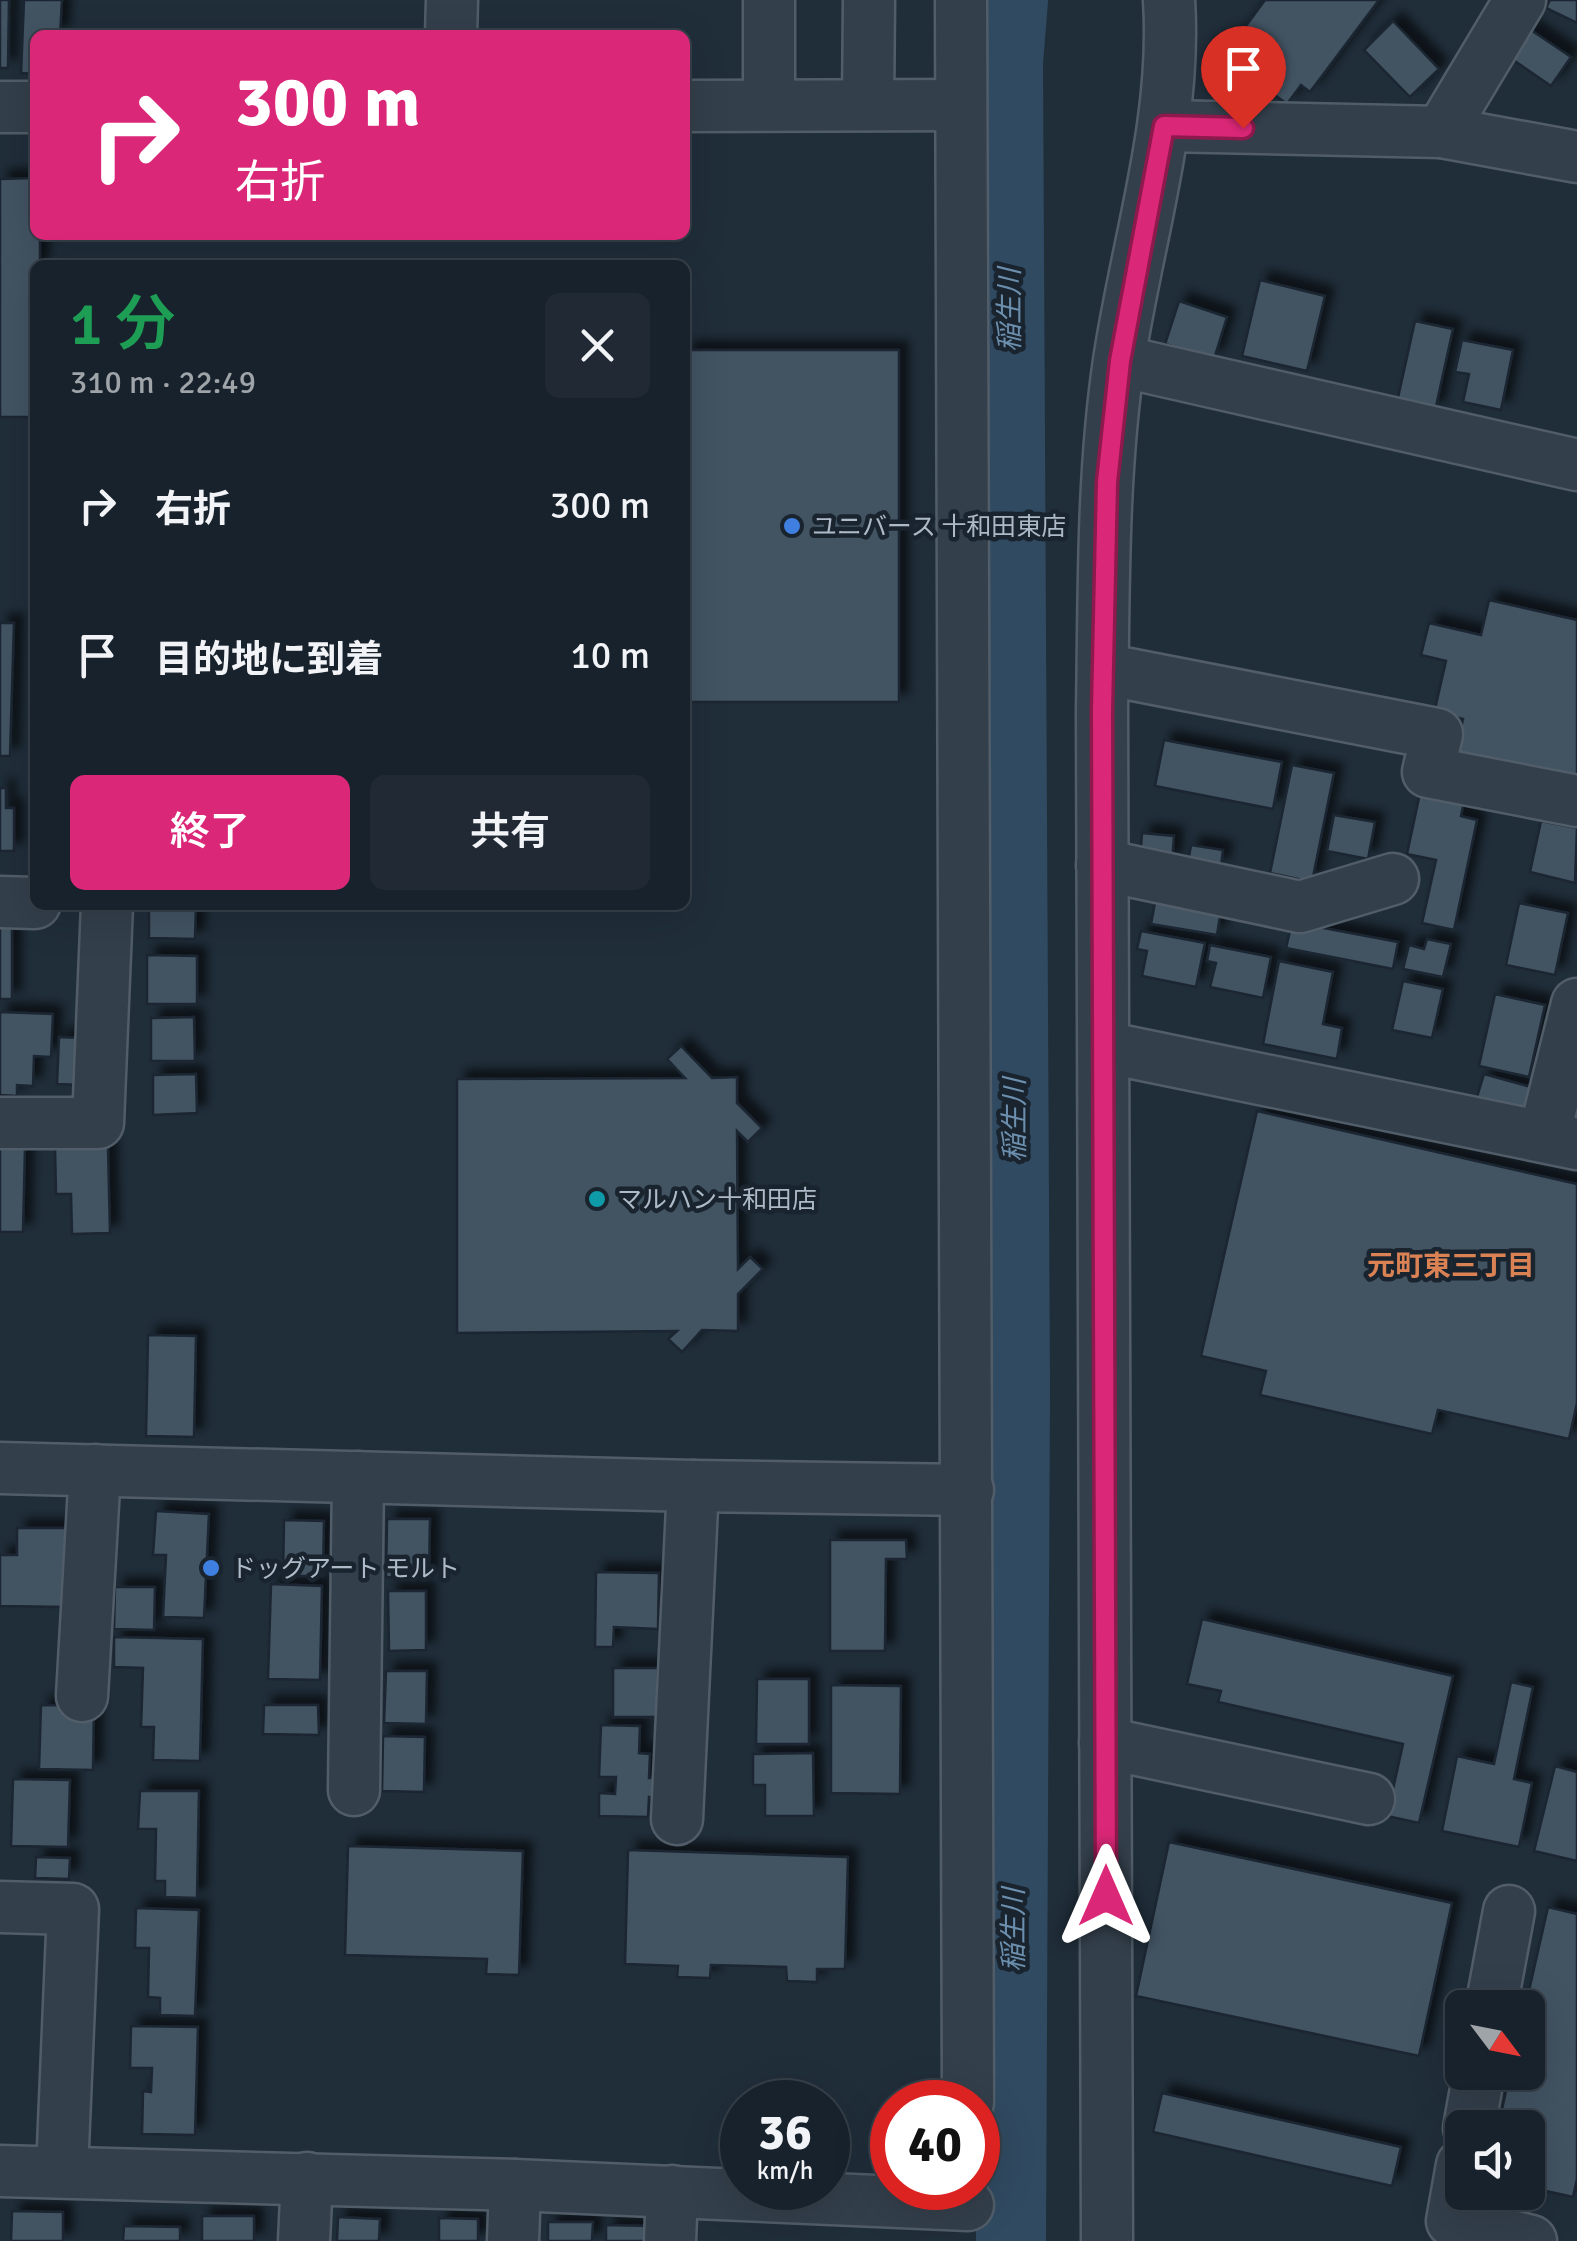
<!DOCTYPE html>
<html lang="ja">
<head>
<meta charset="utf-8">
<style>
	:root { --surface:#18222c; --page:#212a34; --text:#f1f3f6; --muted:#9fa4a9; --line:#363f48; --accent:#db2777 }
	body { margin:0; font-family:Signika,"Noto Sans JP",sans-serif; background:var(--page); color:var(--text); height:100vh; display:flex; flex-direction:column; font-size:38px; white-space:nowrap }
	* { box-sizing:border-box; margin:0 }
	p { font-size:32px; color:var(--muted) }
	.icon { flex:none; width:55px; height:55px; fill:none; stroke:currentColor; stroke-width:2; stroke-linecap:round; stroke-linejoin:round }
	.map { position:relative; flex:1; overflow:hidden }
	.details { position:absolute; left:30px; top:260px; width:660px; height:650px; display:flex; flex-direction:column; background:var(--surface); border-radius:15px; box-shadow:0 10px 40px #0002,0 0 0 2px var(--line) }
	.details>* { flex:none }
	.banner { position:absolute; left:30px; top:30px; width:660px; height:210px; border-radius:15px; box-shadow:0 10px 40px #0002,0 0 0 2px var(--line); background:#db2777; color:#fff; overflow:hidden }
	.needle { width:65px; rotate:122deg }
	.buttons { position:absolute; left:1445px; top:1990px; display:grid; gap:20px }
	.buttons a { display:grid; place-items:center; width:100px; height:100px; border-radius:15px; background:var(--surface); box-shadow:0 10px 40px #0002,0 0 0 2px var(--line); font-size:50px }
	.speed { position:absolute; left:720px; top:2080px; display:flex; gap:20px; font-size:50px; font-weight:700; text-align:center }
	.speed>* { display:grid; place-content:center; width:130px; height:130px; border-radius:50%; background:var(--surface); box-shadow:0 10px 40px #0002,0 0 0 2px var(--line); line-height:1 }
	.speed small { font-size:25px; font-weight:400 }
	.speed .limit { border:15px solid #d22; background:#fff; color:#111 }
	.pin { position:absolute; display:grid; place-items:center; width:85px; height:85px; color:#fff; margin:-102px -42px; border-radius:50% 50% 50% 0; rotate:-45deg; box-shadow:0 0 10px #0007 }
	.pin .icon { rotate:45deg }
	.me { position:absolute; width:110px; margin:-55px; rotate:0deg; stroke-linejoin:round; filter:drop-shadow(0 0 8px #0008) }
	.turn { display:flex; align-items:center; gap:35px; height:210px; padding:0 40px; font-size:45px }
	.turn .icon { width:130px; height:130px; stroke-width:2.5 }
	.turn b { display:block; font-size:70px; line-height:85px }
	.round { display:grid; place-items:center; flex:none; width:105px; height:105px; border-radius:15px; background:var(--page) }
	.summary { display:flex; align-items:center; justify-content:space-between; height:170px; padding:0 40px }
	h1 { font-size:60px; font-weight:600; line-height:75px; color:#1e9e55 }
	.primary-button { display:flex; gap:20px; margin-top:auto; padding:20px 40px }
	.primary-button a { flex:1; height:115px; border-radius:15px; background:var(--accent); color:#fff; font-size:40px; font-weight:600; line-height:115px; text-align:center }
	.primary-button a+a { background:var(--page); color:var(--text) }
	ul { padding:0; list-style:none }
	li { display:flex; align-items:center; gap:30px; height:150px; padding:0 40px }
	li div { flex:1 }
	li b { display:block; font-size:38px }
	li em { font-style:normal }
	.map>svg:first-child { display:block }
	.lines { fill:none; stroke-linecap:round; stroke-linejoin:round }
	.river { stroke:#304a61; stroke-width:70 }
	.building { fill:#425362; stroke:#1b2631; stroke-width:2.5; filter:url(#shadow) }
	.minor-casing { stroke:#515d68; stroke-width:55 }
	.minor { stroke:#333f4b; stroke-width:50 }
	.route-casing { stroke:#8e194d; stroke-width:25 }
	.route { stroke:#db2777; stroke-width:18 }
	.shop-dot { fill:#3f7fe0; stroke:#19242f; stroke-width:4 }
	.culture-dot { fill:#0f9aa8; stroke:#19242f; stroke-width:4 }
	.labels { text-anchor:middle; stroke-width:9; stroke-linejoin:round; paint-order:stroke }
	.poi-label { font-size:25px; fill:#aebac7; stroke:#19242f; text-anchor:start }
	.water-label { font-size:28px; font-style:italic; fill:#6c8fad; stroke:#19242f }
	.neighbourhood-label { font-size:28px; font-weight:bold; fill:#db8255; stroke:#19242f }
</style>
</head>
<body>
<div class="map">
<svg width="1577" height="2241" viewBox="0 0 1577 2241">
	<defs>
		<filter id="shadow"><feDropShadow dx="9" dy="-9" stdDeviation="5" flood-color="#0009"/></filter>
	</defs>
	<rect width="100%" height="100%" fill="#202e3a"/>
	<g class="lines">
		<polyline class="river" points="1011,2241 1015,1389 1008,63 1013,0"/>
	</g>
	<g class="building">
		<polygon points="0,0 9,0 8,68 0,68"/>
		<polygon points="24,0 62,0 60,35 35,35 35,74 21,73"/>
		<polygon points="1265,0 1379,0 1310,92 1301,85 1287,104 1223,57"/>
		<polygon points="1550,0 1577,0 1577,23 1546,8"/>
		<polygon points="1393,21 1439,69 1410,97 1364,50"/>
		<polygon points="1528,28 1571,57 1551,86 1509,57"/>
		<polygon points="35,178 35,235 40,235 40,265 35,265 35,417 0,417 0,179"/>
		<polygon points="1260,280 1325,296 1307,371 1242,356"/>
		<polygon points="1179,301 1227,317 1214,359 1165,344"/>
		<polygon points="1415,321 1453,329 1435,411 1397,402"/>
		<polygon points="1462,340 1513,350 1501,410 1463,402 1469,374 1455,372"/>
		<rect x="685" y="350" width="214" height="352"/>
		<polygon points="1489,600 1577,620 1577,781 1455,753 1463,719 1434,713 1446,661 1421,655 1429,623 1481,635"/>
		<polygon points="0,623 14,623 10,756 0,756"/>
		<polygon points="1164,740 1282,762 1273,809 1155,786"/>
		<polygon points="1292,765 1334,773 1312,882 1270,873"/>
		<polygon points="0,788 6,788 6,808 14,808 14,851 0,851"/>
		<polygon points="1420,793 1464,802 1461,816 1477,820 1454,930 1422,923 1436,860 1407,854"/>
		<polygon points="1334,815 1375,822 1368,859 1327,851"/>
		<polygon points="1541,821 1577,828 1575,883 1530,872"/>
		<polygon points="1142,833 1174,836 1172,863 1140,860"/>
		<polygon points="1191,845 1223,850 1221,867 1188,863"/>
		<polygon points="1158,886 1223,898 1217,935 1151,924"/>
		<polygon points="1519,903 1568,913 1555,975 1506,965"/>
		<polygon points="149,905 196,905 195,939 149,938"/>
		<rect x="0" y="922" width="12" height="77"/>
		<polygon points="1292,922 1398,942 1393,969 1286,948"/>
		<polygon points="1141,931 1205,943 1196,987 1142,976 1147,951 1137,949"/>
		<polygon points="1427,939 1451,944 1443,977 1403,969 1409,945 1424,949"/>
		<polygon points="1210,945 1271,957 1263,998 1210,987 1216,963 1207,961"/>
		<polygon points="147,955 197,956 197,1004 147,1004"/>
		<polygon points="1279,961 1333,972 1323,1024 1342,1028 1337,1059 1263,1044"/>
		<polygon points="1403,981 1443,989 1432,1038 1392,1030"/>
		<polygon points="1495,994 1545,1005 1529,1077 1479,1066"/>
		<polygon points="0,1012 53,1014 51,1057 34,1056 33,1086 17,1085 17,1096 0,1095"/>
		<polygon points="194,1017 195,1061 151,1061 151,1018"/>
		<polygon points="59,1037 83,1038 81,1085 57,1084"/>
		<polygon points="681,1046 712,1078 737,1077 737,1103 762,1128 748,1142 737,1131 738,1269 750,1257 763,1269 738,1294 738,1331 702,1330 682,1352 668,1339 677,1331 457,1333 457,1079 685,1078 667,1059"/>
		<polygon points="196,1074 197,1113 153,1115 153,1075"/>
		<polygon points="1484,1074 1531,1087 1525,1111 1477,1097"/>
		<polygon points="1257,1111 1577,1184 1577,1403 1569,1439 1438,1410 1432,1434 1260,1395 1266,1371 1201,1356"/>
		<polygon points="108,1147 110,1233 72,1234 71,1194 56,1194 55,1148"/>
		<polygon points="0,1148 25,1148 23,1232 0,1232"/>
		<polygon points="148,1335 196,1336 194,1437 146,1436"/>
		<polygon points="156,1511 209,1514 204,1618 163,1617 166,1555 153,1555"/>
		<polygon points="387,1519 430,1519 429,1578 386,1577"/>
		<polygon points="284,1520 324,1521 323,1576 283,1576"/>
		<polygon points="17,1528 66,1528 65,1607 0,1606 0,1555 17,1555"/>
		<polygon points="830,1540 906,1540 907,1559 886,1559 885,1651 830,1651"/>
		<polygon points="596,1572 659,1573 658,1629 614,1627 613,1647 595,1647"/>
		<polygon points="271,1584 322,1586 320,1680 268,1679"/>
		<polygon points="115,1587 155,1587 154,1630 114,1629"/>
		<polygon points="388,1591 426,1591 426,1650 389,1651"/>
		<polygon points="1202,1619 1453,1676 1419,1823 1387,1816 1403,1744 1218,1702 1221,1691 1187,1684"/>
		<polygon points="114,1637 203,1639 200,1761 153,1760 154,1727 141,1727 143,1668 114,1667"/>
		<rect x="613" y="1668" width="45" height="49"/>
		<polygon points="386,1671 427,1671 426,1724 384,1723"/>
		<polygon points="757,1679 809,1679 809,1744 756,1744"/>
		<polygon points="1511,1682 1533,1687 1514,1779 1532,1783 1519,1847 1442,1831 1457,1756 1494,1764"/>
		<polygon points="831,1685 901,1686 900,1794 831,1793"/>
		<polygon points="41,1705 94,1706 93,1770 39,1769"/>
		<polygon points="264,1705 318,1705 319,1735 263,1734"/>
		<polygon points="601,1725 640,1726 639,1753 650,1754 649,1778 655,1778 655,1797 649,1797 648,1817 599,1816 599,1793 615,1794 616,1777 599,1777"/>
		<polygon points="383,1736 425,1737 424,1792 382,1791"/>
		<polygon points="813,1753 814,1816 765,1816 765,1785 753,1785 753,1754"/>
		<polygon points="1555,1766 1577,1772 1577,1861 1534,1851"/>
		<polygon points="13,1779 70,1780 68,1847 11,1846"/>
		<polygon points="140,1791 199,1791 197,1898 165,1897 165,1881 155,1881 156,1829 138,1829"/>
		<polygon points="1169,1842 1452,1903 1419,2056 1136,1996"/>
		<polygon points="348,1846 523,1851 519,1975 486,1974 487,1959 345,1955"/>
		<polygon points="628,1850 848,1857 845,1969 817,1969 817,1982 787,1981 786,1967 711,1965 710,1978 677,1977 678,1966 625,1964"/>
		<polygon points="36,1857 70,1858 69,1879 35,1878"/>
		<polygon points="1548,1907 1577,1914 1577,2179 1573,2197 1528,2187 1528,2128 1498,2128 1510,2072 1528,2072 1525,2008"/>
		<polygon points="136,1908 199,1910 195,2016 160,2015 160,1998 148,1997 149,1948 135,1948"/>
		<polygon points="131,2026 198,2027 195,2135 142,2134 143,2091 151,2092 152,2068 130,2068"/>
		<polygon points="1162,2093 1401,2147 1392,2186 1153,2132"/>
		<polygon points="12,2211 63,2212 63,2241 11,2241"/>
		<rect x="202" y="2216" width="52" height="25"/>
		<polygon points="338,2217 380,2219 379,2241 337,2241"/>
		<polygon points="439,2218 478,2219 478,2241 439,2241"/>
		<polygon points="548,2222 593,2222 592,2241 548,2241"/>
		<polygon points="606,2225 651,2226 651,2241 606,2241"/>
		<polygon points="124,2226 180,2227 180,2241 123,2241"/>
	</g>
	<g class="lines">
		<defs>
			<g id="minor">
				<polyline points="769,0 769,105"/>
				<polyline points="961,0 968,2102"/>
				<polyline points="451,35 452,0"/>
				<polyline points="868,105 869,0"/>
				<polyline points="685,106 961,105"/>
				<polyline points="0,107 35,107"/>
				<polyline points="1164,126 1441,132 1520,0"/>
				<polyline points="1441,132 1577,157"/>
				<polyline points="1120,361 1577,465"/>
				<polyline points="1103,669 1437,734 1428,772 1577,801"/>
				<polyline points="1102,865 1300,907 1393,879"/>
				<polyline points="0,902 35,903"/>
				<polyline points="1104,1047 1577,1144"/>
				<polyline points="0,1123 98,1123 107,905"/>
				<polyline points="1544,1136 1577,1004"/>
				<polyline points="0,1468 693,1486 968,1490"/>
				<polyline points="82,1696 95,1470"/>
				<polyline points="1105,1743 1369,1799"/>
				<polyline points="354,1790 358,1477"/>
				<polyline points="677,1819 693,1486"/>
				<polyline points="0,1907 73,1909 62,2171"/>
				<polyline points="1491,2008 1509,1911"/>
				<polyline points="1469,2128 1479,2072"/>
				<polyline points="1462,2165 1452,2221 1531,2241"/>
				<polyline points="0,2171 515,2185 968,2205"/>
				<polyline points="304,2241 307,2178"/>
				<polyline points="513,2241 515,2185"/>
				<polyline points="670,2241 672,2191"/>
				<path d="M1107 2241 1102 711C1104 594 1102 476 1119 361 1137 241 1177 123 1169 0"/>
			</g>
		</defs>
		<use href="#minor" class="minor-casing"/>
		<use href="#minor" class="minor"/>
	</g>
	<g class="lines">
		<defs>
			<polyline id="route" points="1106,1896 1102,710 1107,482 1120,361 1164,126 1243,128"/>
		</defs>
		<use href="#route" class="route-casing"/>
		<use href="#route" class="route"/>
	</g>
	<g class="shop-dot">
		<circle cx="792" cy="526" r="10"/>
		<circle cx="211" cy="1568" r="10"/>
	</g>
	<circle class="culture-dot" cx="597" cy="1199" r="10"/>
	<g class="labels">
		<g class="poi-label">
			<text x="812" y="535">ユニバース 十和田東店</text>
			<text x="617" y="1208">マルハン十和田店</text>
			<text x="231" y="1577">ドッグアート モルト</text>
		</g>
		<g class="water-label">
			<text transform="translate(1009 310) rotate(-90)" y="10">稲生川</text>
			<text transform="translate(1014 1120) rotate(-90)" y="10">稲生川</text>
			<text transform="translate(1013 1930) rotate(-90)" y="10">稲生川</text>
		</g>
		<g class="neighbourhood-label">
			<text x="1451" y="1275">元町東三丁目</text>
		</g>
	</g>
</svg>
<div class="buttons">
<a><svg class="needle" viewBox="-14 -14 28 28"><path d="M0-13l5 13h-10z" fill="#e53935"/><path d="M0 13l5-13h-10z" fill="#9fa4a9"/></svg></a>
<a><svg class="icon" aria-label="sound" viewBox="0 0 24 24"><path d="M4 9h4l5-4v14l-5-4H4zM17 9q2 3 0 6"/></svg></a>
</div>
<div class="speed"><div>36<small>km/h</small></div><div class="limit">40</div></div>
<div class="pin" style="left:1243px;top:128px;background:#d93025"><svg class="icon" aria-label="arrive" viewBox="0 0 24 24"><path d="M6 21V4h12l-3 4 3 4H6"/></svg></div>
<svg class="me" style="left:1106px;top:1896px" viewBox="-20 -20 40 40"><path d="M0-17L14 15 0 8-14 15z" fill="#db2777" stroke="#fff" stroke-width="4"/></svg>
<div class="banner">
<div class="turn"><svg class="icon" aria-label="right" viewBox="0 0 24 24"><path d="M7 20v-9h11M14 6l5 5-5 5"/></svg><div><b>300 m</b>右折</div></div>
</div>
<section class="details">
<div class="summary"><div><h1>1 分</h1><p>310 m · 22:49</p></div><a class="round"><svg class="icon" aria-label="close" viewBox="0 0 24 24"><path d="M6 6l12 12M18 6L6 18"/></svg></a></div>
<ul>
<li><svg class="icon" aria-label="right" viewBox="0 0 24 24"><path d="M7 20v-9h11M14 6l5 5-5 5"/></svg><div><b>右折</b></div><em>300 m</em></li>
<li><svg class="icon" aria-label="arrive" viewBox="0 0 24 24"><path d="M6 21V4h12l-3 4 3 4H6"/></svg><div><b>目的地に到着</b></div><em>10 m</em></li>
</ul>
<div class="primary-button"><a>終了</a><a>共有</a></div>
</section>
</div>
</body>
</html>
